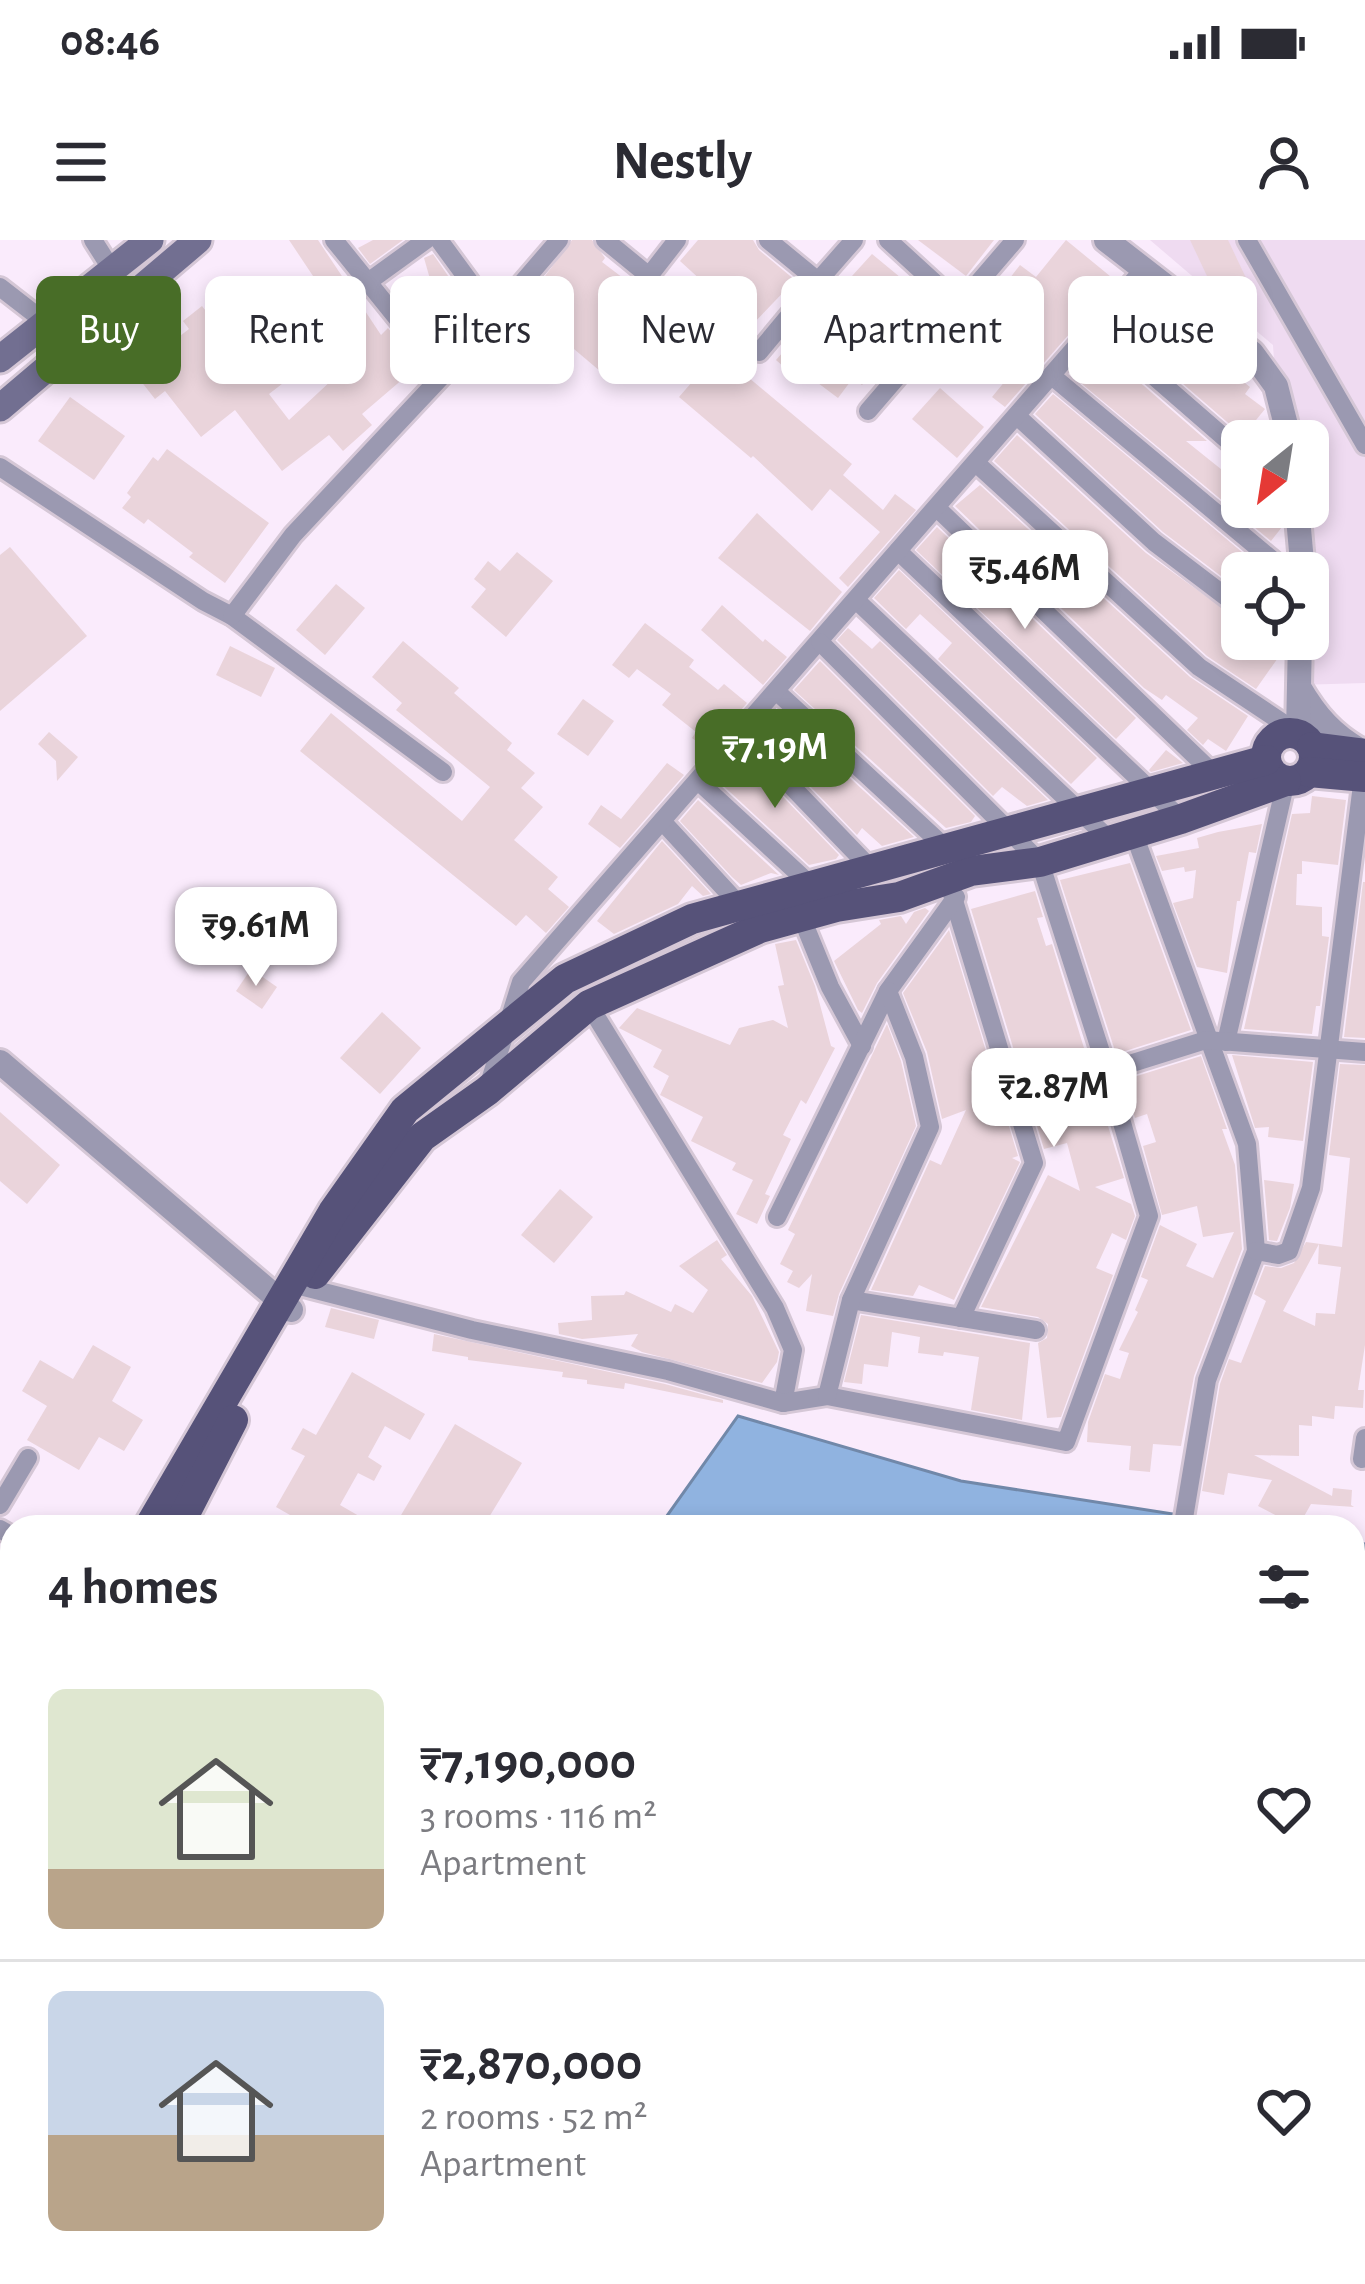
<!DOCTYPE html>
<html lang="en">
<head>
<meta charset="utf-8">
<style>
	:root { --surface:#fff; --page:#f7f7f7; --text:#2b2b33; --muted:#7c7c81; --line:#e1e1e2; --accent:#486d27 }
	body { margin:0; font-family:"Alegreya Sans",sans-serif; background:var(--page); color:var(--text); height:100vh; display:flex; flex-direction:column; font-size:45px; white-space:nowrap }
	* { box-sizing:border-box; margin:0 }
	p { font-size:39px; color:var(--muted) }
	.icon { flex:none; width:66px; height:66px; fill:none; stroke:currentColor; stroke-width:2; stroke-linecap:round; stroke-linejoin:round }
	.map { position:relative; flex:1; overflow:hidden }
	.side { position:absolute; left:0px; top:1275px; width:1365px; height:771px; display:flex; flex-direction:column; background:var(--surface); border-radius:36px 36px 0 0; box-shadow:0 6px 18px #0003 }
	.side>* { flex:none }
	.top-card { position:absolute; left:36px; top:36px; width:1293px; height:108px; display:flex; gap:24px }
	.needle { width:78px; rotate:210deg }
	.fabs { position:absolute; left:1221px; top:180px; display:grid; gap:24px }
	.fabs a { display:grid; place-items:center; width:108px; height:108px; border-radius:18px; background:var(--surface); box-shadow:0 6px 18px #0003; font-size:60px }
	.price { position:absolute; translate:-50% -102px; padding:0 27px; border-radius:24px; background:#fff; color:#222; font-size:39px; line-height:78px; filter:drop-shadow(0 3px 6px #0008) }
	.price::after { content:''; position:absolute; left:50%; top:72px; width:36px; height:27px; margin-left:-18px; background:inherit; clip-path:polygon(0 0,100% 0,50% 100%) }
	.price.active { background:var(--accent); color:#fff }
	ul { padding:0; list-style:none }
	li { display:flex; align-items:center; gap:36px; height:300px; padding:0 48px }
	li+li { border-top:3px solid var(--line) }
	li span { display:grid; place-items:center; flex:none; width:336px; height:240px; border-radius:18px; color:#555 }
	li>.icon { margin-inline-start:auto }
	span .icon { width:144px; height:144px; fill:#fffc; stroke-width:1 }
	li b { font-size:51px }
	h2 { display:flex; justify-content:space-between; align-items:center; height:144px; padding:0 48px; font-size:51px }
	.chip { padding:0 42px; border-radius:18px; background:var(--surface); box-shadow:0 6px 18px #0003; font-size:42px; line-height:108px }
	.chip.active { background:var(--accent); color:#fff }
	.status { display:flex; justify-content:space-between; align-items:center; height:84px; padding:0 60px; background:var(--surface); direction:ltr }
	.status svg { height:33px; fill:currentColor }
	header { display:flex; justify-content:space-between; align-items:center; height:156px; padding:0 48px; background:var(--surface); font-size:54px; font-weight:700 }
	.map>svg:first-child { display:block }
	.built { fill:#efdbf1 }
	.water { fill:#90b3e0; stroke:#7188a9; stroke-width:3 }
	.building { fill:#ead4db; fill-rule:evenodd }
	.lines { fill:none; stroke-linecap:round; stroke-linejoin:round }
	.minor-casing { stroke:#d5c7d6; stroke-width:24 }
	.tertiary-casing { stroke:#d5c7d6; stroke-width:30 }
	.secondary-casing { stroke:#d5c7d6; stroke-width:33 }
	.primary-casing { stroke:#d5c7d6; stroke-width:36 }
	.minor { stroke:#9b99b1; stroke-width:18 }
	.tertiary { stroke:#9b99b1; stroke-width:24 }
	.secondary { stroke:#726f91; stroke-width:27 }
	.primary { stroke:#565279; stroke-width:30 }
</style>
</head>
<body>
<div class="status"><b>08:46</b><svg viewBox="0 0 49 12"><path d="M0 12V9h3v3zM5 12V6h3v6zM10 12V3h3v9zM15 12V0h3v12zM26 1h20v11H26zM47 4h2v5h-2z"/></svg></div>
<header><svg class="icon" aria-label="menu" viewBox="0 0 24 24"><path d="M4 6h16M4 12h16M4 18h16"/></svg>Nestly<svg class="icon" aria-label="person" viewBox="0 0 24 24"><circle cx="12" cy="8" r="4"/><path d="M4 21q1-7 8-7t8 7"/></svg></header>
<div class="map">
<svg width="1365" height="2044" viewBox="0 0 1365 2044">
	<rect width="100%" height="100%" fill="#faebfc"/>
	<polygon class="built" points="1150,0 1365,0 1365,443 1297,445 1308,399 1308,333 1289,333 1284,267 1308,267 1308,201 1280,201 1273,105"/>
	<g class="water">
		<polygon points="738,1176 961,1241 1256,1287 659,1287"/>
		<polygon points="1353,1302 1365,1304 1365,2044 666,2044 664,2034 1353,2034"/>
	</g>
	<g class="building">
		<polygon points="289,0 318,0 381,95 388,88 418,126 362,174 372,185 343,211 329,195 282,231 235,170 201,197 165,151 155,159 129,126 159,103 163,109 189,89 183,81 202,66 243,119 248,116 254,124 288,96 309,123 269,154 289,180 363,111"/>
		<polygon points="373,0 403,0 370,24 358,8"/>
		<polygon points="572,0 592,0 605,18 602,22 644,54 631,70 631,92 600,131 542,82 558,63 536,48"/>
		<polygon points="698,0 753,0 759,10 795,40 751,86 680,21"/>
		<polygon points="918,0 994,0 966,36"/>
		<polygon points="1066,0 1116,41 1005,167 992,157 1015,129 1006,121 1016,108 1013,105 1039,76 1003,47 1020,25 1036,37"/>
		<polygon points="1190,0 1228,0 1246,38 1215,53"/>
		<polygon points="433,14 451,40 452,43 432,46 424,18"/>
		<polygon points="872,14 935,66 910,97 886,78 892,71 852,36"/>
		<polygon points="1139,55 1228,125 1226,128 1250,147 1245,154 1265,169 1252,185 1273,201 1249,201 1114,84"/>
		<polygon points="447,69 465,88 443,114 428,95 439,86 435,81"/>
		<polygon points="819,71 880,123 862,145 853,138 838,158 806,134 800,141 776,120"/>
		<polygon points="1096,104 1207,201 1186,201 1242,246 1242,267 1269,267 1281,277 1282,287 1271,301 1070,134"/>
		<polygon points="718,112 852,224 843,235 883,270 895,254 916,270 848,347 839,338 880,292 830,249 812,271 753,216 751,218 679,157"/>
		<polygon points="940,148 984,187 957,218 912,179"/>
		<polygon points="1053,154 1267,333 1242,333 1242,352 1163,292 1035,174"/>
		<polygon points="70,157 125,196 94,240 38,201"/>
		<polygon points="1017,195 1146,313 1242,382 1242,399 1268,401 1280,415 1256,449 1207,416 994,221"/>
		<polygon points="167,209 269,283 225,343 189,317 193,313 148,279 144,284 122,268 131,257 127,253 153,217 158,221"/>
		<polygon points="980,245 1190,437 1248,476 1226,511 1208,499 1203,505 1187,490 1198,478 1166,455 1162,460 1144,448 955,266"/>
		<polygon points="757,273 842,352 810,391 718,318"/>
		<polygon points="937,287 1136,478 1116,499 916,310"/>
		<polygon points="10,307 87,396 0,471 0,315"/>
		<polygon points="517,312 553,341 506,397 471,367 486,349 474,339 488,321 500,331"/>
		<polygon points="899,330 1097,518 1071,544 938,419 952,403 920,374 906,389 874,358"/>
		<polygon points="336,344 365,368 325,415 296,390"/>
		<polygon points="722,365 763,402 765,399 787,417 763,445 701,390"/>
		<polygon points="645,383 694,420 689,427 718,450 724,444 747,463 707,509 692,498 696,492 662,465 671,454 637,429 629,438 612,425"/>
		<polygon points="848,388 872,409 880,401 1048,560 1027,566 1002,547 993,556 837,400"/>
		<polygon points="403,401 459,448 454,453 512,503 507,510 535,533 521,548 543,567 514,600 558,637 548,649 569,667 546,693 526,675 516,686 300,511 331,473 462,581 490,547 396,470 402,463 372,437"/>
		<polygon points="230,406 275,428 261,457 216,435"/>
		<polygon points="820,421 975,576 971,582 946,588 794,450"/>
		<polygon points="583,459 614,481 588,516 557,494"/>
		<polygon points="777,471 914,597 882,606 862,588 857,595 758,492"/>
		<polygon points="49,492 78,517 57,541 56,521 38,504"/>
		<polygon points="1166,510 1183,523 1151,532 1149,530"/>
		<polygon points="740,512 839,615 836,619 809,625 716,539"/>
		<polygon points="667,523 684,535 620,608 588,584 601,565 621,579"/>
		<polygon points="1312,556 1346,560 1338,625 1302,621 1302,634 1297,634 1296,665 1322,667 1322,696 1329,697 1320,766 1316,766 1312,794 1244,789 1292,574 1310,573"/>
		<polygon points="698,560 779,635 771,633 741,645 732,637 680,581"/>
		<polygon points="1262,584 1256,613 1249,612 1240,661 1237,661 1227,733 1197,727 1173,663 1193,658 1196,630 1185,632 1184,627 1162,631 1156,616 1199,608 1197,598 1218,592"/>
		<polygon points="662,601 711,654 703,656 692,646 678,664 614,694 597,681"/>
		<polygon points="1130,623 1191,790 1116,814 1060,640"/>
		<polygon points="1363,642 1365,642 1365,798 1344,797"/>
		<polygon points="1035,651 1043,677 1037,678 1046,706 1052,704 1124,938 1095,947 1131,964 1135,976 1126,1000 1112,993 1096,1028 1113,1035 1061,1177 1047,1178 1038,1103 1047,1098 1048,1084 1038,1077 981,1067 1048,935 1080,951 1067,903 1044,909 971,669"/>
		<polygon points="925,668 929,671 877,743 862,773 858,770 834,721 881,684 879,680 901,676 906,684 914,672"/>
		<polygon points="949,690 1018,916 1012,918 1020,922 954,1060 919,1045 913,1056 871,1050 930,920 941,925 966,870 942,879 927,812 903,753"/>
		<polygon points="796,700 815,746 831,806 835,808 806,864 801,860 783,895 791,899 765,954 770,956 757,984 736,974 753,940 732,930 736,923 691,901 703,877 660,855 669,836 653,827 662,810 619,788 637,768 730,805 739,788 773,780 788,788 778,746 784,745 775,704"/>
		<polygon points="251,729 277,747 262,769 236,751"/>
		<polygon points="382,772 421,808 380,854 340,818"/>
		<polygon points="887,784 901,821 916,886 839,1054 833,1076 806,1071 812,1034 799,1048 787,1042 793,1031 780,1024 795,994 788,990"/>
		<polygon points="1232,815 1313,822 1303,901 1268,897 1269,887 1255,888"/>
		<polygon points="1201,816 1227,889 1222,889 1235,925 1242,1009 1194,1136 1181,1206 1153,1204 1150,1232 1129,1230 1131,1206 1087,1202 1088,1182 1105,1134 1120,1139 1129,1113 1119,1110 1138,1072 1135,1070 1148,1040 1141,1037 1160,985 1197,1004 1186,1026 1213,1038 1234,992 1203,997 1197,966 1162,975 1143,906 1156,902 1147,874 1135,878 1124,840"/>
		<path d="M1340,824L1365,825V1105L1358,1150H1364L1363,1168L1335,1166L1334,1179L1312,1176V1186L1299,1185V1216L1254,1215L1332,1256L1333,1248L1352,1250L1351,1265L1354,1267L1311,1264L1298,1287L1258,1266L1272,1240L1228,1233L1224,1255L1202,1251L1220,1144L1229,1119L1241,1123L1266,1061L1254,1054L1265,1026L1281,1028L1294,1023L1306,1002L1342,1007L1350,918L1329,915ZM1319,1004L1318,1024L1341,1027L1335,1074L1316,1073L1315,1086L1283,1071Z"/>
		<polygon points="0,872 60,925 27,964 0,941"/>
		<polygon points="1264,940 1294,944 1290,968 1277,1001 1269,1000"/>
		<polygon points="560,949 593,977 554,1023 521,995"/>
		<polygon points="717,1000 727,1015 721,1019 752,1056 779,1112 777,1122 762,1143 642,1112 631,1106 638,1094 582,1099 559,1094 558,1083 592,1080 591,1056 624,1055 626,1051 671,1072 675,1064 693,1073 708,1050 679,1026"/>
		<polygon points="331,1068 379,1080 374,1099 325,1087"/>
		<polygon points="861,1075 1030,1103 1022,1180 971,1170 979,1117 944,1112 943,1116 918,1113 920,1097 892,1092 888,1127 864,1124 862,1144 844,1142"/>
		<polygon points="434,1094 665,1144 723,1160 723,1163 625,1143 624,1149 587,1144 587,1140 562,1137 563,1132 468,1120 468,1117 432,1111"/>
		<polygon points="93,1105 131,1127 112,1161 143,1180 124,1211 99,1197 79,1230 27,1200 47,1166 22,1151 40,1120 73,1139"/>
		<polygon points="352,1132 425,1174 410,1200 385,1186 368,1217 382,1226 374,1241 358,1233 340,1265 378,1287 311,1287 276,1267 305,1216 291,1209 303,1188 316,1195"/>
		<polygon points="455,1184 522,1223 483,1287 394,1287"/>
	</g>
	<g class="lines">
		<defs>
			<g id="minor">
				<polyline points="93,0 112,30"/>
				<polyline points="334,0 443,135"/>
				<polyline points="439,0 494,75"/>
				<polyline points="605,0 649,36 677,0"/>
				<polyline points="768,0 818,41 854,0"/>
				<polyline points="888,0 959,65"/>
				<polyline points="1247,0 1365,205"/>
				<polyline points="368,42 426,0"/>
				<polyline points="0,47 45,82"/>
				<polyline points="1096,86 1242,213"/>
				<polyline points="759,112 818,41"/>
				<polyline points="1052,136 1288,333"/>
				<polyline points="868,171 1015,0"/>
				<polyline points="1017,176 1154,302 1242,369"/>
				<polyline points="976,223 1199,427 1298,493"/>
				<polyline points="0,227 203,361 232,376 443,532"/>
				<polyline points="938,269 1216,536"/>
				<polyline points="898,311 1181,579"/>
				<polyline points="857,361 1110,600"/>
				<polyline points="232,376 293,295 443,135 559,0"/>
				<polyline points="1281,399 1300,414"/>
				<polyline points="776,451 949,611"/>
				<polyline points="741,494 875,633"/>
				<polyline points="698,541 814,648"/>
				<polyline points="662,581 745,671"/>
				<polyline points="1134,594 1247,904 1256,1011 1207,1140 1184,1278"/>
				<polyline points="948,641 1034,923 961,1078"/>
				<polyline points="801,676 830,747 862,806"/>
				<polyline points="589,765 775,1068 793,1110 783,1163"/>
				<polyline points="1226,802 1286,541"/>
				<polyline points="1107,831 1206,800 1365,812"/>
				<polyline points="488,847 521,742 1144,29"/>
				<polyline points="777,977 888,751 956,657"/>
				<polyline points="1256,1011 1278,1015 1289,1011 1311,948 1363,537"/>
				<polyline points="304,1047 472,1090 668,1131 783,1163 827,1156 1066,1202 1149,976 1107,831 1040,622 820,402"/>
				<polyline points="851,1060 1036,1090"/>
				<polyline points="827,1156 851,1060 930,887 914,817 888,751"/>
				<polyline points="1362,1219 1365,1198"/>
				<polyline points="0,1265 28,1218"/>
				<polyline points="0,1289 12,1296"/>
				<polyline points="0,1891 12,1886"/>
				<polyline points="0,1988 12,2001"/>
				<polyline points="43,2034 52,2044"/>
				<polyline points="401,2034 433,2044"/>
				<polyline points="179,2044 189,2034"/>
			</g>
			<g id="tertiary">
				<polyline points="1106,0 1252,113 1276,146 1290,201"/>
				<polyline points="1297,267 1303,333"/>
				<path d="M1299,447C1316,476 1333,496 1363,512"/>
				<polyline points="1298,493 1300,399"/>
				<polyline points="0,822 291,1070"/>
			</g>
			<g id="secondary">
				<polyline points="0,119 150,0"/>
				<polyline points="0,168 198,0"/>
			</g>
			<g id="primary">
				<circle cx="1290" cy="517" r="24"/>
				<polyline points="1312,507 1365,514"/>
				<polyline points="1309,532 1365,537"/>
				<polyline points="315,1034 422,897 487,851 589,765 760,688 836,667 899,657 971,631 1040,622 1181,579 1286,541"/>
				<polyline points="149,1287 333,972 405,870 565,739 692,679 1266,520"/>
				<polyline points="178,1287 233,1180"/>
				<polyline points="0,1510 12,1492"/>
				<polyline points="0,1564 12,1546"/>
			</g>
		</defs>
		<use href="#minor" class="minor-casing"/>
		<use href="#tertiary" class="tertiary-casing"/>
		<use href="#secondary" class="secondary-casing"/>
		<use href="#primary" class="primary-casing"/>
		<use href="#minor" class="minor"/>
		<use href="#tertiary" class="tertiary"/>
		<use href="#secondary" class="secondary"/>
		<use href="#primary" class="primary"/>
	</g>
</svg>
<div class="fabs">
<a><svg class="needle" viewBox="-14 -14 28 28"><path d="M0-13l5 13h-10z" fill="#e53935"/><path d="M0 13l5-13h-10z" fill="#7c7c81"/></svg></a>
<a><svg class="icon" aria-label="locate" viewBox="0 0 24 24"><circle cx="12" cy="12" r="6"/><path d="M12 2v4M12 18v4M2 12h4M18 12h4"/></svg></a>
</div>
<b class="price" style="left:1025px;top:392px">₹5.46M</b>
<b class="price active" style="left:775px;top:571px">₹7.19M</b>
<b class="price" style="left:256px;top:749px">₹9.61M</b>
<b class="price" style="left:1054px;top:910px">₹2.87M</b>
<div class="top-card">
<a class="chip active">Buy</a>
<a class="chip">Rent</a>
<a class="chip">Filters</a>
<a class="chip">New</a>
<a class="chip">Apartment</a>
<a class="chip">House</a>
</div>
<section class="side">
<h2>4 homes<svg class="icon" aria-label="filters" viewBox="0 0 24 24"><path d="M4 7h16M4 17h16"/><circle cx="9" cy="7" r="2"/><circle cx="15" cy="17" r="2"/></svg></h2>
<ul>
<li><span style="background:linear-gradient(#dfe7d0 75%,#b9a48a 0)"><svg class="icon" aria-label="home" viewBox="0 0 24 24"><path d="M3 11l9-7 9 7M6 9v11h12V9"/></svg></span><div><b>₹7,190,000</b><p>3 rooms · 116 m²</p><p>Apartment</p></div><svg class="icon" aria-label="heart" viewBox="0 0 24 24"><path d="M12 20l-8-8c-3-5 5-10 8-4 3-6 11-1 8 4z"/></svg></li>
<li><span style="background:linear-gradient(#c9d6e8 60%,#b9a48a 0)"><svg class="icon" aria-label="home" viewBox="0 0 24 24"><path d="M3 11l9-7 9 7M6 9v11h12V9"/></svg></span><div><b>₹2,870,000</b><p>2 rooms · 52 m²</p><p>Apartment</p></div><svg class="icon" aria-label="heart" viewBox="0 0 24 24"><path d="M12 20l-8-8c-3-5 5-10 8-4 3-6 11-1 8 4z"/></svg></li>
</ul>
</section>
</div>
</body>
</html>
